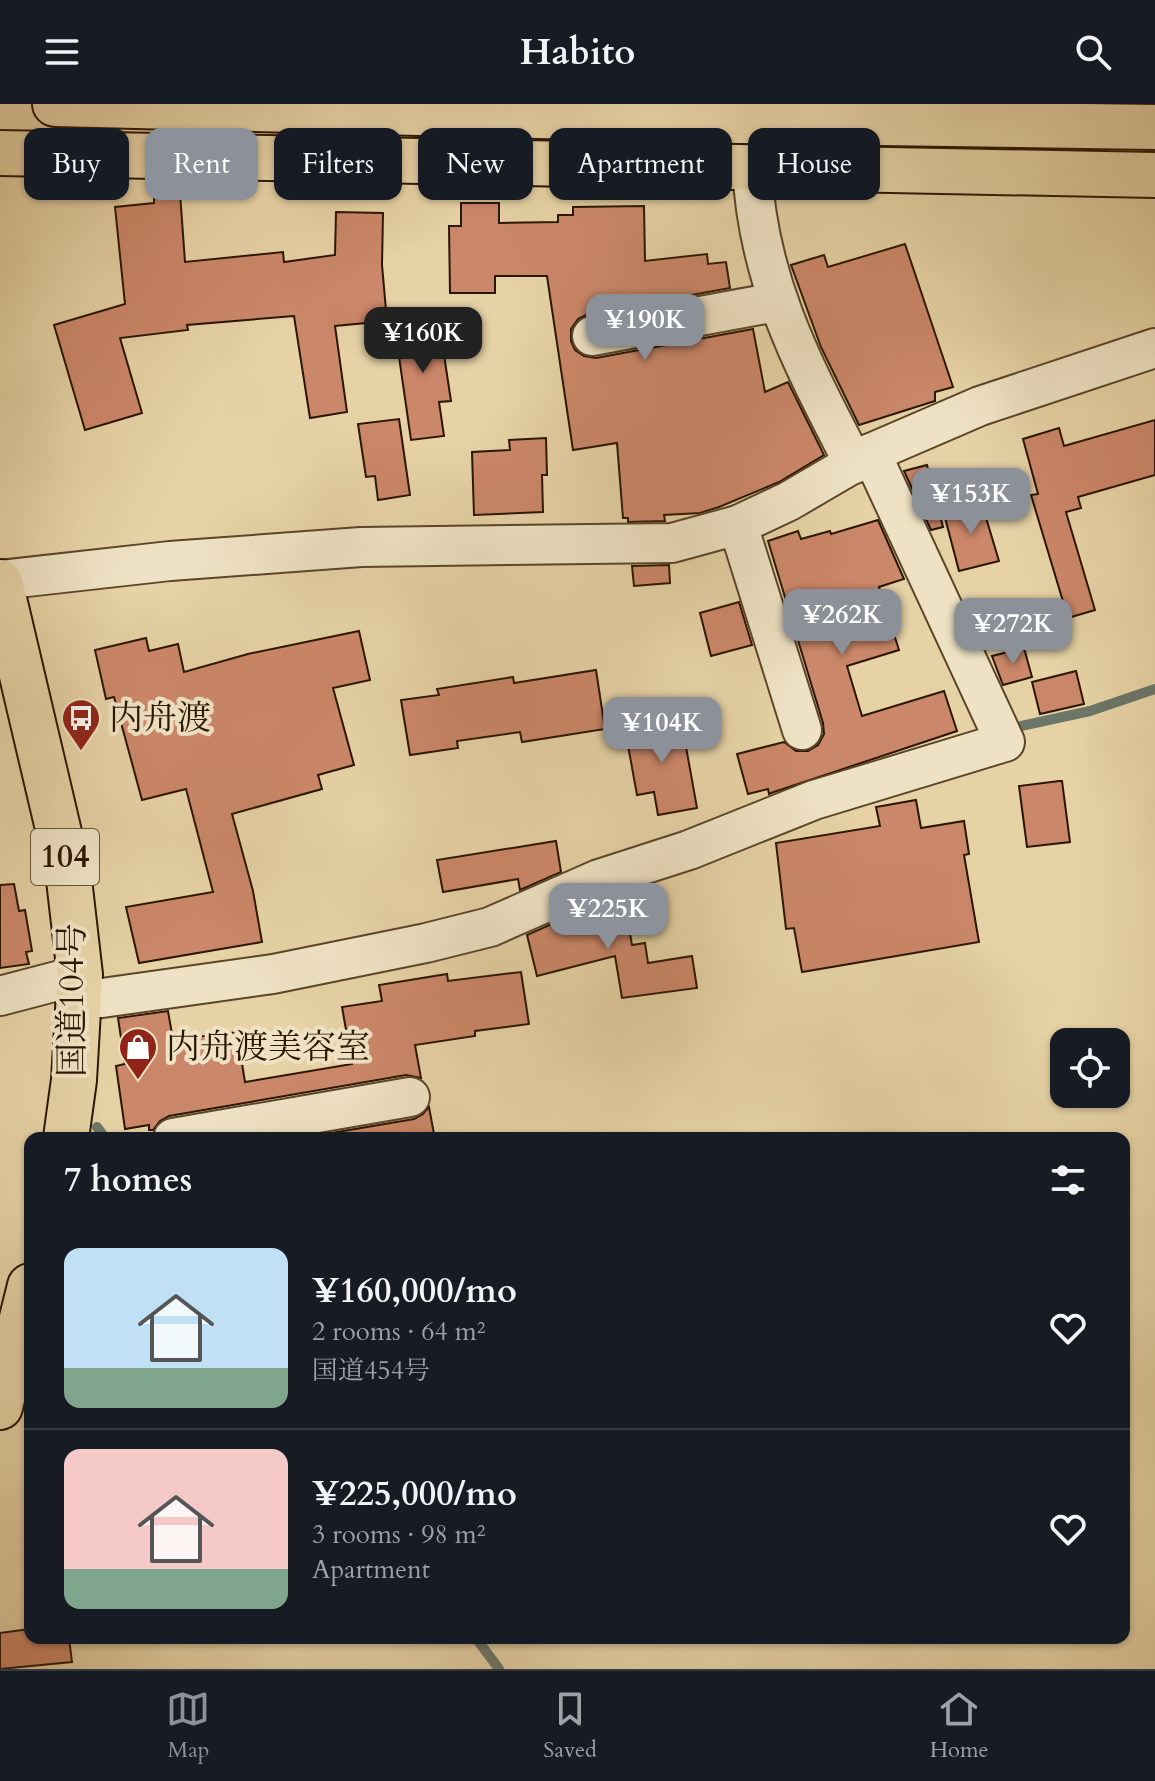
<!DOCTYPE html>
<html lang="en">
<head>
<meta charset="utf-8">
<style>
	:root { --surface:#171b24; --page:#20242c; --text:#f1f3f6; --muted:#9ea1a6; --line:#363941; --accent:#8c9099 }
	body { margin:0; font-family:Cardo,"Noto Serif JP",serif; background:var(--page); color:var(--text); height:100vh; display:flex; flex-direction:column; font-size:30px; white-space:nowrap }
	* { box-sizing:border-box; margin:0 }
	p { font-size:26px; color:var(--muted) }
	.icon { flex:none; width:44px; height:44px; fill:none; stroke:currentColor; stroke-width:2; stroke-linecap:round; stroke-linejoin:round }
	.map { position:relative; flex:1; overflow:hidden }
	.panel { position:absolute; left:24px; top:1028px; width:1106px; height:512px; display:flex; flex-direction:column; background:var(--surface); border-radius:16px; box-shadow:0 2px 6px #0004 }
	.panel>* { flex:none }
	.hud { position:absolute; left:24px; top:24px; width:1108px; height:72px; display:flex; gap:16px }
	.tools { position:absolute; left:1050px; top:924px; display:grid; gap:16px }
	.tools a { display:grid; place-items:center; width:80px; height:80px; border-radius:16px; background:var(--surface); box-shadow:0 2px 6px #0004; font-size:40px }
	.price { position:absolute; translate:-50% -68px; padding:0 18px; border-radius:16px; background:var(--accent); color:#fff; font-size:26px; line-height:52px; filter:drop-shadow(0 2px 4px #0008) }
	.price::after { content:''; position:absolute; left:50%; top:48px; width:24px; height:18px; margin-left:-12px; background:inherit; clip-path:polygon(0 0,100% 0,50% 100%) }
	.price.on { background:#222; color:#fff }
	ul { padding:0; list-style:none }
	li { display:flex; align-items:center; gap:24px; height:200px; padding:0 40px }
	li+li { border-top:2px solid var(--line) }
	li span { display:grid; place-items:center; flex:none; width:224px; height:160px; border-radius:16px; color:#555 }
	li>.icon { margin-inline-start:auto }
	span .icon { width:96px; height:96px; fill:#fffc; stroke-width:1 }
	li b { font-size:34px }
	h2 { display:flex; justify-content:space-between; align-items:center; height:96px; padding:0 40px; font-size:34px }
	.chip { padding:0 28px; border-radius:16px; background:var(--surface); box-shadow:0 2px 6px #0004; font-size:28px; line-height:72px }
	.chip.on { background:var(--accent); color:#fff }
	header { display:flex; justify-content:space-between; align-items:center; height:104px; padding:0 40px; background:var(--surface); font-size:36px; font-weight:800 }
	.dock { display:flex; justify-content:space-around; align-items:center; height:112px; border-top:2px solid var(--line); background:var(--surface); font-size:22px; color:var(--muted) }
	.dock a { display:grid; justify-items:center; gap:4px }
	.dock .on { color:var(--accent) }
	.map>svg:first-child { display:block }
	.lines { fill:none; stroke-linecap:round; stroke-linejoin:round }
	.stream { stroke:#6c7669; stroke-width:10 }
	.building { fill:#cb8769; stroke:#2b1600; stroke-width:2 }
	.street-casing { stroke:#5a4529; stroke-width:42 }
	.highway-casing { stroke:#2b1600; stroke-width:48 }
	.street { stroke:#efe2c4; stroke-width:38 }
	.highway { stroke:#e6d2a5; stroke-width:44 }
	.labels { text-anchor:middle; dominant-baseline:central; stroke-width:8; stroke-linejoin:round; paint-order:stroke }
	.shield { fill:#efe2c4; stroke:#66533b; stroke-width:2 }
	.shield-label { font-size:32px; font-weight:bold; fill:#2b1600 }
	.poi-label { font-size:34px; fill:#2b1600; stroke:#efe2c4; text-anchor:start }
	.street-label { font-size:34px; fill:#2b1600; stroke:#efe2c4 }
</style>
</head>
<body>
<header><svg class="icon" aria-label="menu" viewBox="0 0 24 24"><path d="M4 6h16M4 12h16M4 18h16"/></svg>Habito<svg class="icon" aria-label="search" viewBox="0 0 24 24"><circle cx="10" cy="10" r="6"/><path d="M15 15l6 6"/></svg></header>
<div class="map">
<svg width="1155" height="1565" viewBox="0 0 1155 1565">
	<rect width="100%" height="100%" fill="#e6d2a5"/>
	<filter id="stains"><feTurbulence type="fractalNoise" baseFrequency=".0025" numOctaves="4"/><feColorMatrix values="0 0 0 0 .2 0 0 0 0 .09 0 0 0 0 .02 0 0 0 .5 -.17"/></filter>
	<radialGradient id="worn" r=".72"><stop offset=".6" stop-color="#630" stop-opacity="0"/><stop offset="1" stop-color="#630" stop-opacity=".3"/></radialGradient>
	<g class="lines">
		<g class="stream">
			<polyline points="1007,625 1090,607 1155,585"/>
			<polyline points="97,1023 105,1034"/>
			<polyline points="476,1534 499,1565"/>
		</g>
	</g>
	<g class="building">
		<polygon points="180,89 185,158 283,148 284,158 335,151 336,108 383,109 382,161 387,217 335,222 347,308 310,314 294,212 187,221 188,226 120,234 142,309 85,326 54,221 125,200 115,103 154,99 154,91"/>
		<polygon points="461,99 499,99 499,119 558,118 558,111 573,111 573,103 644,102 645,157 707,150 708,160 726,158 730,184 588,210 578,215 571,225 571,237 575,246 584,252 596,254 753,225 765,288 788,278 824,351 779,378 719,403 700,409 664,411 665,417 628,418 628,414 623,414 617,339 573,346 547,172 495,172 495,189 450,189 449,122 461,122"/>
		<polygon points="905,140 953,283 935,288 935,297 859,321 821,243 791,161 824,151 828,163"/>
		<polygon points="438,211 451,297 439,298 444,332 411,336 394,218"/>
		<polygon points="399,315 410,391 378,396 375,372 366,373 358,320"/>
		<polygon points="1155,316 1155,371 1078,393 1081,404 1066,408 1095,506 1068,514 1031,391 1038,390 1023,335 1059,324 1064,342"/>
		<polygon points="546,334 547,371 542,371 543,408 474,411 472,348 510,346 509,336"/>
		<polygon points="927,361 943,423 931,426 904,367"/>
		<polygon points="981,397 999,457 959,467 943,406"/>
		<polygon points="878,416 904,475 879,483 899,546 847,562 862,612 944,587 957,627 771,689 769,690 768,685 748,690 737,650 784,638 796,647 808,647 818,641 824,630 823,619 768,437 798,427 801,435 830,427 831,430"/>
		<polygon points="669,461 670,479 634,482 632,462"/>
		<polygon points="739,498 752,541 711,552 700,509"/>
		<polygon points="359,527 370,576 333,584 354,661 318,671 322,685 232,710 253,787 262,838 139,859 126,803 213,788 186,685 142,696 114,593 106,595 95,546 146,534 149,547 178,540 184,568 248,550"/>
		<polygon points="1024,544 1032,573 1003,581 992,552"/>
		<polygon points="596,566 605,625 522,638 520,628 457,637 458,644 410,651 401,596 439,591 437,585 513,573 514,579"/>
		<polygon points="1076,567 1084,600 1040,610 1032,578"/>
		<polygon points="681,615 697,704 658,711 654,688 637,691 625,625"/>
		<polygon points="1059,677 1062,677 1070,738 1027,743 1019,682"/>
		<polygon points="916,696 921,724 964,717 969,750 964,751 979,838 802,868 794,824 786,825 776,739 880,722 876,703"/>
		<polygon points="556,737 561,768 520,786 518,775 443,788 437,756"/>
		<polygon points="14,780 19,807 25,806 32,847 26,848 29,860 0,864 0,781"/>
		<polygon points="624,795 632,841 645,839 648,859 692,852 697,884 622,894 615,852 537,872 527,831 601,798"/>
		<polygon points="521,868 529,920 475,927 475,932 415,941 421,974 406,971 169,1012 160,1017 153,1026 149,1026 149,1021 125,1025 116,962 125,960 118,914 168,907 173,936 237,928 245,978 352,960 342,903 382,897 379,881 447,870 448,877"/>
		<polygon points="429,1003 434,1030 408,1034 302,1034 414,1015 423,1010"/>
		<polygon points="30,1525 30,1534 69,1534 72,1558 0,1565 0,1529"/>
	</g>
	<g class="lines">
		<defs>
			<g id="street">
				<path d="M752,62C757,176 803,261 854,360"/>
				<polyline points="592,232 776,198"/>
				<polyline points="738,421 802,626"/>
				<polyline points="0,476 170,457 361,443 672,439 738,421 789,397 871,349 980,302 1155,244"/>
				<polyline points="0,892 80,871"/>
				<polyline points="79,894 102,894 273,870 426,839 490,823 599,775 689,746 814,696 1005,638 871,349"/>
				<polyline points="173,1034 410,993"/>
			</g>
			<g id="highway">
				<polyline points="55,0 741,17 1155,23"/>
				<polyline points="0,49 1155,71"/>
				<polyline points="0,478 68,767 80,871 74,976 66,1034"/>
				<polyline points="0,1303 30,1182"/>
			</g>
		</defs>
		<use href="#street" class="street-casing"/>
		<use href="#highway" class="highway-casing"/>
		<use href="#street" class="street"/>
		<use href="#highway" class="highway"/>
	</g>
	<defs>
		<symbol id="bus-pin" viewBox="-11 -11 22 30"><path d="M0 17L-7.5 6A9.5 9.5 0 1 1 7.5 6Z" fill="#8f2418" stroke="#efe2c4"/><path d="M-5-6H5V4H4V6H2V4H-2V6H-4V4H-5ZM-3.5-4V0h7V-4ZM-3.5 1.2v1.5H-2V1.2ZM2 1.2v1.5H3.5V1.2Z" fill="#fff"/></symbol>
		<symbol id="shop-pin" viewBox="-11 -11 22 30"><path d="M0 17L-7.5 6A9.5 9.5 0 1 1 7.5 6Z" fill="#8f2418" stroke="#efe2c4"/><path d="M-5-2.5h2.3a2.7 3.5 0 0 1 5.4 0H5L5.5 6h-11ZM-1.5-2.5h3a1.5 2.3 0 0 0-3 0Z" fill="#fff"/></symbol>
	</defs>
	<g fill-rule="evenodd">
		<use href="#bus-pin" x="59" y="592" width="44" height="60"/>
		<use href="#shop-pin" x="116" y="921" width="44" height="60"/>
	</g>
	<g class="labels">
		<rect class="shield" x="31" y="725" width="68" height="56" rx="6"/>
		<g class="shield-label">
			<text x="65" y="753">104</text>
		</g>
		<g class="poi-label">
			<text x="109" y="614">内舟渡</text>
			<text x="166" y="943">内舟渡美容室</text>
		</g>
		<g class="street-label">
			<text transform="translate(72 896) rotate(-90)">国道104号</text>
		</g>
	</g>
	<rect width="100%" height="100%" filter="url(#stains)"/>
	<rect width="100%" height="100%" fill="url(#worn)"/>
</svg>
<div class="tools">
<a><svg class="icon" aria-label="locate" viewBox="0 0 24 24"><circle cx="12" cy="12" r="6"/><path d="M12 2v4M12 18v4M2 12h4M18 12h4"/></svg></a>
</div>
<b class="price" style="left:645px;top:258px">¥190K</b>
<b class="price on" style="left:423px;top:271px">¥160K</b>
<b class="price" style="left:971px;top:432px">¥153K</b>
<b class="price" style="left:842px;top:553px">¥262K</b>
<b class="price" style="left:1013px;top:562px">¥272K</b>
<b class="price" style="left:662px;top:661px">¥104K</b>
<b class="price" style="left:608px;top:847px">¥225K</b>
<div class="hud">
<a class="chip">Buy</a>
<a class="chip on">Rent</a>
<a class="chip">Filters</a>
<a class="chip">New</a>
<a class="chip">Apartment</a>
<a class="chip">House</a>
</div>
<section class="panel">
<h2>7 homes<svg class="icon" aria-label="filters" viewBox="0 0 24 24"><path d="M4 7h16M4 17h16"/><circle cx="9" cy="7" r="2"/><circle cx="15" cy="17" r="2"/></svg></h2>
<ul>
<li><span style="background:linear-gradient(#bfe0f5 75%,#7fa58c 0)"><svg class="icon" aria-label="home" viewBox="0 0 24 24"><path d="M3 11l9-7 9 7M6 9v11h12V9"/></svg></span><div><b>¥160,000/mo</b><p>2 rooms · 64 m²</p><p>国道454号</p></div><svg class="icon" aria-label="heart" viewBox="0 0 24 24"><path d="M12 20l-8-8c-3-5 5-10 8-4 3-6 11-1 8 4z"/></svg></li>
<li><span style="background:linear-gradient(#f6c9c9 75%,#7fa58c 0)"><svg class="icon" aria-label="home" viewBox="0 0 24 24"><path d="M3 11l9-7 9 7M6 9v11h12V9"/></svg></span><div><b>¥225,000/mo</b><p>3 rooms · 98 m²</p><p>Apartment</p></div><svg class="icon" aria-label="heart" viewBox="0 0 24 24"><path d="M12 20l-8-8c-3-5 5-10 8-4 3-6 11-1 8 4z"/></svg></li>
</ul>
</section>
</div>
<nav class="dock">
<a class="on"><svg class="icon" aria-label="map" viewBox="0 0 24 24"><path d="M3 6l6-2 6 2 6-2v14l-6 2-6-2-6 2zM9 4v14M15 6v14"/></svg>Map</a>
<a><svg class="icon" aria-label="saved" viewBox="0 0 24 24"><path d="M7 4h10v16l-5-4-5 4z"/></svg>Saved</a>
<a><svg class="icon" aria-label="home" viewBox="0 0 24 24"><path d="M3 11l9-7 9 7M6 9v11h12V9"/></svg>Home</a>
</nav>
</body>
</html>
